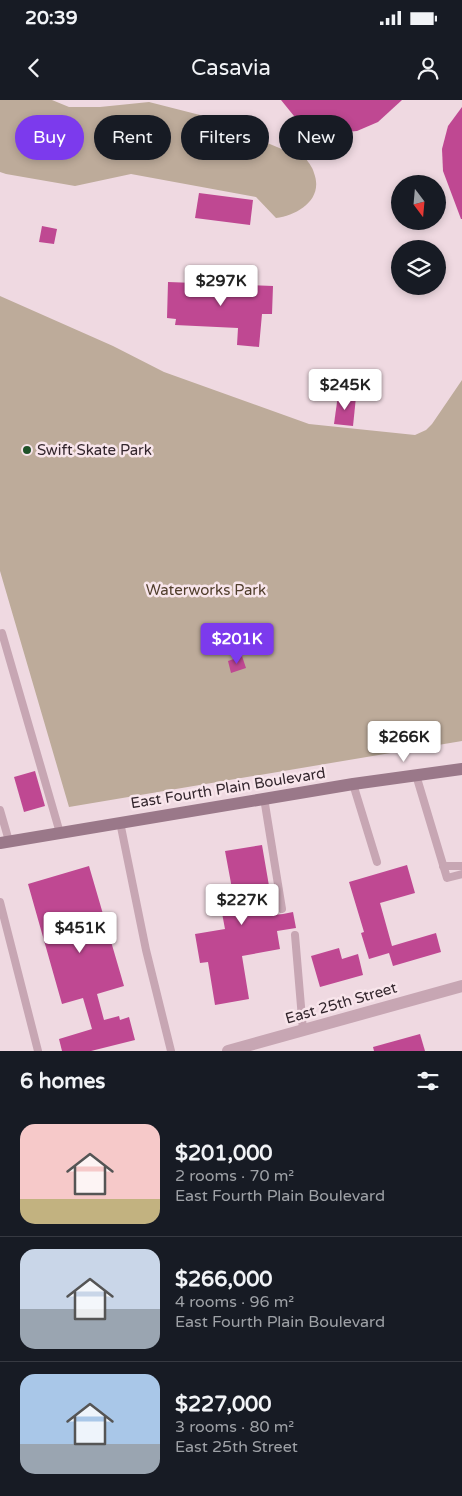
<!DOCTYPE html>
<html lang="en">
<head>
<meta charset="utf-8">
<style>
	:root { --surface:#171b24; --page:#242831; --text:#f1f3f6; --muted:#9ea1a6; --line:#363941; --accent:#7c3aed }
	body { margin:0; font-family:"Varela Round",sans-serif; background:var(--page); color:var(--text); height:100vh; display:flex; flex-direction:column; font-size:19px; white-space:nowrap }
	* { box-sizing:border-box; margin:0 }
	p { font-size:16px; color:var(--muted) }
	.icon { flex:none; width:28px; height:28px; fill:none; stroke:currentColor; stroke-width:2; stroke-linecap:round; stroke-linejoin:round }
	.map { position:relative; height:951px; overflow:hidden }
	.panel { display:flex; flex-direction:column; background:var(--surface); flex:1 }
	.panel>* { flex:none }
	.guide { position:absolute; left:15px; top:15px; width:432px; height:45px; display:flex; gap:10px }
	.needle { width:32px; rotate:164deg }
	.fabs { position:absolute; left:391px; top:75px; display:grid; gap:10px }
	.fabs a { display:grid; place-items:center; width:55px; height:55px; border-radius:50%; background:var(--surface); box-shadow:0 2px 8px #0003; font-size:25px }
	.price { position:absolute; translate:-50% -42px; padding:0 11px; border-radius:5px; background:#fff; color:#222; font-size:16px; line-height:32px; filter:drop-shadow(0 1px 2px #0008) }
	.price::after { content:''; position:absolute; left:50%; top:30px; width:15px; height:11px; margin-left:-8px; background:inherit; clip-path:polygon(0 0,100% 0,50% 100%) }
	.price.on { background:var(--accent); color:#fff }
	ul { padding:0; list-style:none }
	li { display:flex; align-items:center; gap:15px; height:125px; padding:0 20px }
	li+li { border-top:1px solid var(--line) }
	li span { display:grid; place-items:center; flex:none; width:140px; height:100px; border-radius:15px; color:#555 }
	li>.icon { margin-inline-start:auto }
	span .icon { width:60px; height:60px; fill:#fffc; stroke-width:1 }
	li b { font-size:21px }
	h2 { display:flex; justify-content:space-between; align-items:center; height:60px; padding:0 20px; font-size:21px }
	.pill { padding:0 18px; border-radius:22px; background:var(--surface); box-shadow:0 2px 8px #0003; font-size:18px; line-height:45px }
	.pill.on { background:var(--accent); color:#fff }
	.status { display:flex; justify-content:space-between; align-items:center; height:35px; padding:0 25px; background:var(--surface); direction:ltr }
	.status svg { height:14px; fill:currentColor }
	header { display:flex; justify-content:space-between; align-items:center; height:65px; padding:0 20px; background:var(--surface); font-size:22px; font-weight:600 }
	.map>svg:first-child { display:block }
	.green { fill:#bdab9a }
	.building { fill:#bf4892 }
	.lines { fill:none; stroke-linecap:round; stroke-linejoin:round }
	.lane { stroke:#c7a6b3; stroke-width:8 }
	.street { stroke:#c7a6b3; stroke-width:12 }
	.secondary { stroke:#9a7889; stroke-width:12 }
	.poi-dot { fill:#1f5229; stroke:#f8e5eb; stroke-width:2 }
	.labels { text-anchor:middle; dominant-baseline:central; stroke-width:5; stroke-linejoin:round; paint-order:stroke }
	.poi-label { font-size:15px; fill:#33262d; stroke:#f8e5eb; text-anchor:start }
	.park-label { font-size:15px; fill:#503e2c; stroke:#f8e5eb }
	.street-label { font-size:15px; fill:#33262d; stroke:#f8e5eb }
</style>
</head>
<body>
<div class="status"><b>20:39</b><svg viewBox="0 0 49 12"><path d="M0 12V9h3v3zM5 12V6h3v6zM10 12V3h3v9zM15 12V0h3v12zM26 1h20v11H26zM47 4h2v5h-2z"/></svg></div>
<header><svg class="icon" aria-label="back" viewBox="0 0 24 24"><path d="M15 5l-7 7 7 7"/></svg>Casavia<svg class="icon" aria-label="person" viewBox="0 0 24 24"><circle cx="12" cy="8" r="4"/><path d="M4 21q1-7 8-7t8 7"/></svg></header>
<div class="map">
<svg width="462" height="951" viewBox="0 0 462 951">
	<rect width="100%" height="100%" fill="#efd9e1"/>
	<g class="green">
		<path d="M0,0H52L69,7H100L149,2L200,15L306,59C309,63 313,68 314,73C324,99 298,115 276,118L256,97L131,74L75,86L6,74L0,72Z"/>
		<polygon points="0,196 113,246 164,272 309,324 415,335 426,330 432,324 462,280 462,641 69,707 0,471"/>
	</g>
	<g class="building">
		<polygon points="281,0 402,0 378,22 357,31 335,33 313,28 294,16"/>
		<polygon points="462,7 462,119 461,119 443,71 442,49 448,26"/>
		<polygon points="199,93 253,100 250,125 195,118"/>
		<polygon points="42,126 57,129 54,144 39,142"/>
		<polygon points="168,182 273,186 272,214 262,214 259,247 237,245 238,228 175,225 176,219 167,218"/>
		<polygon points="338,295 356,297 353,326 334,324"/>
		<polygon points="242,556 246,568 231,573 228,561"/>
		<polygon points="35,671 45,706 24,712 14,677"/>
		<polygon points="262,745 274,815 283,814 293,812 296,828 277,831 280,849 242,856 249,899 215,905 208,862 200,863 195,834 225,829 222,813 236,810 225,751"/>
		<polygon points="407,765 415,793 380,803 392,846 436,833 441,852 393,866 389,853 369,859 361,833 364,832 349,782"/>
		<polygon points="89,766 124,886 97,894 104,920 119,916 120,920 129,917 135,940 91,951 62,951 59,939 92,929 83,898 62,904 28,784"/>
		<polygon points="339,848 342,859 358,854 363,875 320,887 311,856"/>
		<polygon points="420,934 425,951 374,951 373,947"/>
	</g>
	<g class="lines">
		<g class="lane">
			<polyline points="2,533 60,733"/>
			<polyline points="416,675 447,778 462,774"/>
			<polyline points="353,684 377,762"/>
			<polyline points="264,698 282,809"/>
			<polyline points="0,710 9,741"/>
			<polyline points="120,722 146,850 171,951"/>
			<polyline points="443,766 462,766"/>
			<polyline points="0,802 38,951"/>
			<polyline points="295,835 303,930"/>
		</g>
		<polyline class="street" points="228,951 462,886"/>
		<polyline class="secondary" points="0,743 353,684 462,669"/>
	</g>
	<circle class="poi-dot" cx="27" cy="350" r="5"/>
	<g class="labels">
		<g class="poi-label">
			<text x="37" y="350">Swift Skate Park</text>
		</g>
		<g class="park-label">
			<text x="206" y="490">Waterworks Park</text>
		</g>
		<g class="street-label">
			<text transform="translate(228 688) rotate(-9)">East Fourth Plain Boulevard</text>
			<text transform="translate(341 903) rotate(-16)">East 25th Street</text>
		</g>
	</g>
</svg>
<div class="fabs">
<a><svg class="needle" viewBox="-14 -14 28 28"><path d="M0-13l5 13h-10z" fill="#e53935"/><path d="M0 13l5-13h-10z" fill="#9ea1a6"/></svg></a>
<a><svg class="icon" aria-label="layers" viewBox="0 0 24 24"><path d="M12 4l9 5-9 5-9-5zM3 14l9 5 9-5"/></svg></a>
</div>
<b class="price" style="left:221px;top:207px">$297K</b>
<b class="price" style="left:345px;top:311px">$245K</b>
<b class="price on" style="left:237px;top:565px">$201K</b>
<b class="price" style="left:404px;top:663px">$266K</b>
<b class="price" style="left:242px;top:826px">$227K</b>
<b class="price" style="left:80px;top:854px">$451K</b>
<div class="guide">
<a class="pill on">Buy</a>
<a class="pill">Rent</a>
<a class="pill">Filters</a>
<a class="pill">New</a>
</div>
</div>
<section class="panel">
<h2>6 homes<svg class="icon" aria-label="filters" viewBox="0 0 24 24"><path d="M4 7h16M4 17h16"/><circle cx="9" cy="7" r="2"/><circle cx="15" cy="17" r="2"/></svg></h2>
<ul>
<li><span style="background:linear-gradient(#f6c9c9 75%,#c2b280 0)"><svg class="icon" aria-label="home" viewBox="0 0 24 24"><path d="M3 11l9-7 9 7M6 9v11h12V9"/></svg></span><div><b>$201,000</b><p>2 rooms · 70 m²</p><p>East Fourth Plain Boulevard</p></div></li>
<li><span style="background:linear-gradient(#c9d6e8 60%,#9aa5b1 0)"><svg class="icon" aria-label="home" viewBox="0 0 24 24"><path d="M3 11l9-7 9 7M6 9v11h12V9"/></svg></span><div><b>$266,000</b><p>4 rooms · 96 m²</p><p>East Fourth Plain Boulevard</p></div></li>
<li><span style="background:linear-gradient(#a9c7e8 70%,#9aa5b1 0)"><svg class="icon" aria-label="home" viewBox="0 0 24 24"><path d="M3 11l9-7 9 7M6 9v11h12V9"/></svg></span><div><b>$227,000</b><p>3 rooms · 80 m²</p><p>East 25th Street</p></div></li>
</ul>
</section>
</body>
</html>
